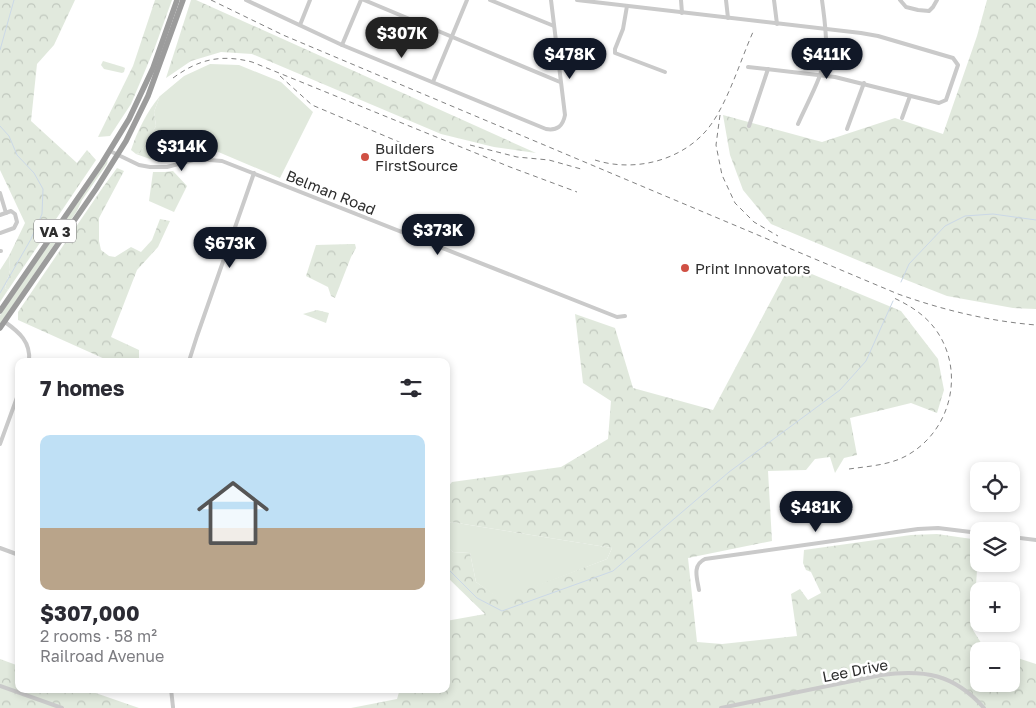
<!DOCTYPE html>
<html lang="en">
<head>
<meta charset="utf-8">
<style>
	:root { --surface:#fff; --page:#f2f2f3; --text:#2b2b33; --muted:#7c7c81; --line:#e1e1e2; --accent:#111827 }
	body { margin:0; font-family:"Golos Text",sans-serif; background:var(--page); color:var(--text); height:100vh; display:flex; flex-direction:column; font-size:19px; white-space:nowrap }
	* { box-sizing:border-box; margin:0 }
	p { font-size:16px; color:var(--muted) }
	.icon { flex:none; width:28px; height:28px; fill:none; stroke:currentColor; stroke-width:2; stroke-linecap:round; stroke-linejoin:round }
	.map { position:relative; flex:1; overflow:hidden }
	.sheet { position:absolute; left:15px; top:358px; width:435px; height:335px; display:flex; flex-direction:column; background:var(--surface); border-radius:10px; box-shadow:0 2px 8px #0003 }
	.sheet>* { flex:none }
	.fabs { position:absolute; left:970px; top:462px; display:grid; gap:10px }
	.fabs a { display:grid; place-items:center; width:50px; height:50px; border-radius:10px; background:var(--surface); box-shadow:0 2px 8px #0003; font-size:25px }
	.price { position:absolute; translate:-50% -42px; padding:0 11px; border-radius:18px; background:var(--accent); color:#fff; font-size:16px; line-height:32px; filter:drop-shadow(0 1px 2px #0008) }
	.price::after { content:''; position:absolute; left:50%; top:30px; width:15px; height:11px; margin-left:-8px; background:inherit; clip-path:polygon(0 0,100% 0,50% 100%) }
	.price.selected { background:#222; color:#fff }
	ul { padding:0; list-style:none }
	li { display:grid; align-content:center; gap:10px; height:265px; padding:0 25px }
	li+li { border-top:1px solid var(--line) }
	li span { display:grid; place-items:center; height:155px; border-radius:10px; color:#555 }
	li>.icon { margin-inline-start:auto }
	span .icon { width:90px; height:90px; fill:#fffc; stroke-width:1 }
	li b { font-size:21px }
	h2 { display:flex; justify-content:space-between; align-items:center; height:60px; padding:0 25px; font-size:21px }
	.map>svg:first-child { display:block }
	.green { fill:#e1e9dd }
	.forest { fill:url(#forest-crowns) }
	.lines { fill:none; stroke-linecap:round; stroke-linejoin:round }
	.stream { stroke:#cbd8e7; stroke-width:1 }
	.minor { stroke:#cacaca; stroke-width:4 }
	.trunk { stroke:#9c9c9c; stroke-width:5.5 }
	.rail { stroke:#828282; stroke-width:1; stroke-dasharray:5 4; stroke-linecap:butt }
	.poi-dot { fill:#d05044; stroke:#fff; stroke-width:2 }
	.labels { text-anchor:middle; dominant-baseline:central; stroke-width:5; stroke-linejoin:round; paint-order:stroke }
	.shield { fill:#fff; stroke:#6c6c6c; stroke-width:1 }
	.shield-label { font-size:14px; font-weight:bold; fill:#2d2d2d }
	.poi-label { font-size:15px; fill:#2d2d2d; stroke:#fff; text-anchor:start }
	.street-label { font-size:15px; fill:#2d2d2d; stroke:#fff }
</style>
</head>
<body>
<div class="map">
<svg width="1036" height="708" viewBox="0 0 1036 708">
	<defs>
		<pattern id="forest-crowns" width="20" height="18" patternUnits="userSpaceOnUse" patternTransform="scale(1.25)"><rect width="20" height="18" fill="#e1e9dd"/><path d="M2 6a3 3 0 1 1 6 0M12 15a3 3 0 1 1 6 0" fill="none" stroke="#c1c8be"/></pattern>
	</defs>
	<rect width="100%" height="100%" fill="#fff"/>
	<g class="green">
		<polygon points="210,64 239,65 281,82 313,112 280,178 216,151 160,161 150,159 136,154 140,153 156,126 154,112 160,96 184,76"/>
		<polygon points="108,159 107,164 82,200 77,211 0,324 0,315"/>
		<polygon points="9,256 10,270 5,288 8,290 0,302 0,270"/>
		<polygon points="451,522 612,548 607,559 501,600 476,582 470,553 453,552 446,545 446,527"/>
	</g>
	<g class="forest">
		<polygon points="0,0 75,0 54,45 37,64 31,121 77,163 87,150 96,160 8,290 5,288 10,270 9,256 25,223 0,170"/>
		<polygon points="155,0 172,0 155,47 131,104 110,136 98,137 133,66"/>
		<polygon points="191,0 196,0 536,153 494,147 441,134 252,54 221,52 191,61 166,78"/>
		<polygon points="987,0 1036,0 1036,309 1013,308 947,296 886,272 771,224 743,190 730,155 723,115 822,142 895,118 943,134 977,36"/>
		<polygon points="103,61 123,67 125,68 124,72 122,73 104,69 101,65"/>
		<path d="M160,96L154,112L156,126L140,153L136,154L131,150C137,132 147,111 160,96Z"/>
		<polygon points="117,168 124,171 99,218 99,241 101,250 109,256 115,257 131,247 141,252 152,240 160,219 170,221 158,247 137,270 111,337 139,350 139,361 107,360 18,320 18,312 101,190"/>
		<polygon points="173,171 187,186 174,212 149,201 153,172 165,172"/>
		<polygon points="352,244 355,244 356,248 351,257 335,298 331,296 328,287 306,276 316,245"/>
		<polygon points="790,265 901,311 938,359 944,390 937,413 911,403 850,418 857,455 844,458 835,473 830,457 815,459 806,470 768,471 772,541 688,558 697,642 722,644 797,636 791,594 800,589 808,600 821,593 811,572 806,570 803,563 804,550 911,535 937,534 979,540 973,630 983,646 998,651 979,651 979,684 1011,684 1011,656 1036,664 1036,708 351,708 397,699 400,689 446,689 446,621 485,614 446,576 446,544 453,552 470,553 476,582 501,599 607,559 612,548 451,522 446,527 446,489 452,482 561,467 608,439 611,401 583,383 575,314 615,328 633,388 713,410"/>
		<polygon points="317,310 329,313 326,323 303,314"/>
		<polygon points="0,659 19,666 19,689 84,689 139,708 0,708"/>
	</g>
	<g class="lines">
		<g class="stream">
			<polyline points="0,50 14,0"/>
			<polyline points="0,126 9,136 17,155 34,173 43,189 42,214 31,239 0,293"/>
			<polyline points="901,282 909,264 945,226 965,216 993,214 1036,220"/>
			<polyline points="446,567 477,598 502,611 613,571 729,472 840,390 866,361 893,301"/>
		</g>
		<g class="minor">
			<path d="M246,0L342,45L546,129C557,131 563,126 565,115L551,0"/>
			<polyline points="364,0 560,82"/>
			<polyline points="490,0 554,26"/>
			<polyline points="577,0 861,33 878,36 953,58 958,65 946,100 939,103 835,77 748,67"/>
			<polyline points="681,0 682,13"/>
			<polyline points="726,0 728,18"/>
			<polyline points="774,0 777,24"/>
			<polyline points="900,0 906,7 918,10 929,11 933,7 937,0"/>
			<polyline points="627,6 623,29 615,49 615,53 665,72"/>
			<polyline points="300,25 310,0"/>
			<polyline points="342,45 361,0"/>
			<polyline points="433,82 467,0"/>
			<polyline points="902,118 910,96"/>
			<path d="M798,124C807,103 824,74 826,51C827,34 824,16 822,0"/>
			<polyline points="749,126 768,69"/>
			<polyline points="847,129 864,83"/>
			<polyline points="110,151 139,165 150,167 167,167 197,159 222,161 617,317 625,316"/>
			<polyline points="0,193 6,213"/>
			<polyline points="0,215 11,211 15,214 17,222 14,228 0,233"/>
			<polyline points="0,251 1,251"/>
			<path d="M5,322C19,332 31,342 29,361"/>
			<polyline points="189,361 197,336 254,173"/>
			<polyline points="0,444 19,392"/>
			<polyline points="1011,537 1036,540"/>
			<polyline points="0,548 19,555"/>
			<path d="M699,590C697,578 692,565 705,559L918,529L938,528L979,533"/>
			<polyline points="0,686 62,708"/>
			<polyline points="171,689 173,707"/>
			<path d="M721,708L881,675C924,669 954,674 984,708"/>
		</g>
		<g class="trunk">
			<polyline points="0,311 102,163 129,119 153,68 177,0"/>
			<polyline points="0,328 96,189 126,141 148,96 183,0"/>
		</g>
		<g class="rail">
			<path d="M211,0L283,35L898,294C943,310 988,321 1036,325"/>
			<polyline points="280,76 312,105 418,150"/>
			<path d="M173,78C199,59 221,54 252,62L510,167L577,192"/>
			<polyline points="720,115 716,145 722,175 735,203 754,222 778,236"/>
			<polyline points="470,145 517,157 549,160 581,169"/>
			<path d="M595,160C632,172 678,162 705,132C726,109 740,61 753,32"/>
			<path d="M849,469C870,466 893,465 911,453C951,428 964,373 938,333C927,316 911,306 894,298"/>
		</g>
	</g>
	<g class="poi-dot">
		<circle cx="365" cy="157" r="5"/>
		<circle cx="685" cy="268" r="5"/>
	</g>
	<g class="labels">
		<rect class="shield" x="34" y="219.5" width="42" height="23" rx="4"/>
		<g class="shield-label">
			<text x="55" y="231">VA 3</text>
		</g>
		<g class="poi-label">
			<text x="375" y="148">Builders<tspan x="375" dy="17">FirstSource</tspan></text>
			<text x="695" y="268">Print Innovators</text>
		</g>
		<g class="street-label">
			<text transform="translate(331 192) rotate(22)">Belman Road</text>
			<text transform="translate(855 670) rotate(-11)">Lee Drive</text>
		</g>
	</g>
</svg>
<div class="fabs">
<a><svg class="icon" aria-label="locate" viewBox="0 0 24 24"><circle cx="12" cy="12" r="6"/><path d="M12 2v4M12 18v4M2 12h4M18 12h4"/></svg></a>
<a><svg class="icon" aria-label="layers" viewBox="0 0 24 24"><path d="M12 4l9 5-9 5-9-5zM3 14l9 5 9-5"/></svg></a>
<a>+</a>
<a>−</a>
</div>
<b class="price selected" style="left:402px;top:59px">$307K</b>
<b class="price" style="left:570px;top:80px">$478K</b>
<b class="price" style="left:827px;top:80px">$411K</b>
<b class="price" style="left:182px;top:172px">$314K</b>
<b class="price" style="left:438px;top:256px">$373K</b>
<b class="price" style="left:230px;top:269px">$673K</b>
<b class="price" style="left:816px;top:533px">$481K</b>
<section class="sheet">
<h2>7 homes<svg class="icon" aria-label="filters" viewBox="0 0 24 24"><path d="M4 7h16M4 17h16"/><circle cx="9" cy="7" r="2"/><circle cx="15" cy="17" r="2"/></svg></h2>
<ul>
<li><span style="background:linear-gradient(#bfe0f5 60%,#b9a48a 0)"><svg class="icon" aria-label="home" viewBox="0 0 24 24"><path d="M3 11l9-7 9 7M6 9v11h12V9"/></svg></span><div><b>$307,000</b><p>2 rooms · 58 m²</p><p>Railroad Avenue</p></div></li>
</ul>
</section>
</div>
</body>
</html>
